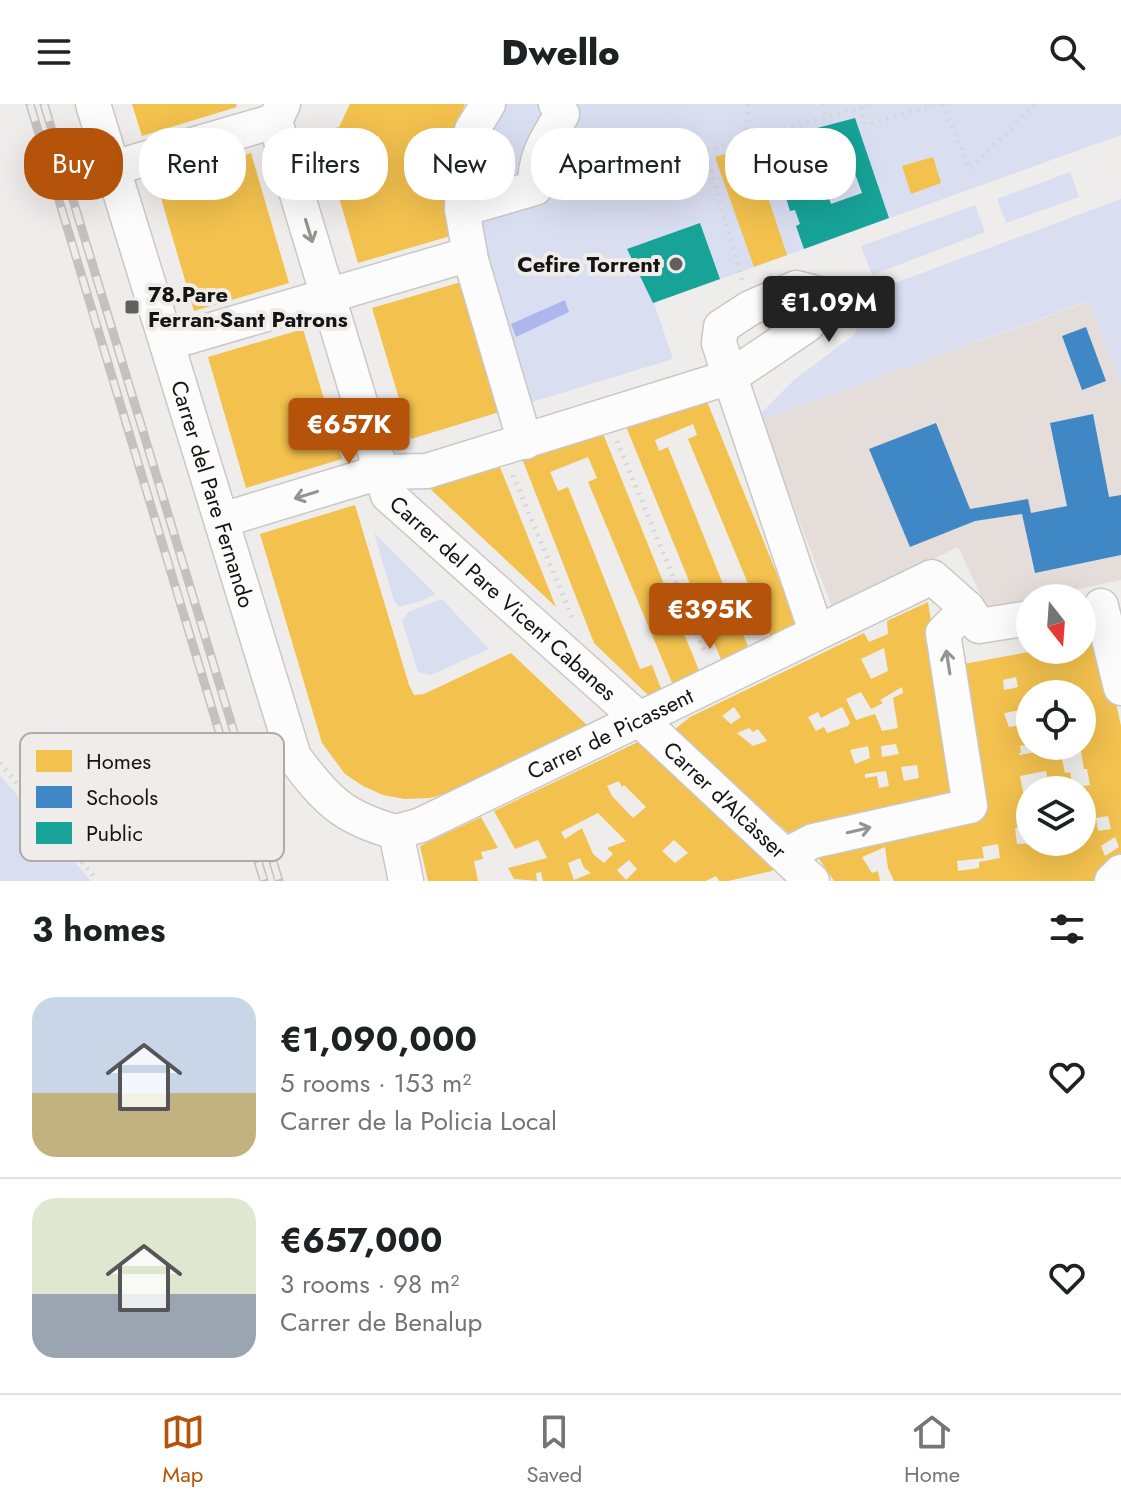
<!DOCTYPE html>
<html lang="en">
<head>
<meta charset="utf-8">
<style>
	:root { --surface:#fff; --page:#f2f2f2; --text:#202124; --muted:#757577; --line:#e0e0e0; --accent:#b45309 }
	body { margin:0; font-family:Jost,sans-serif; background:var(--page); color:var(--text); height:100vh; display:flex; flex-direction:column; font-size:30px; white-space:nowrap }
	* { box-sizing:border-box; margin:0 }
	p { font-size:26px; color:var(--muted) }
	.icon { flex:none; width:44px; height:44px; fill:none; stroke:currentColor; stroke-width:2; stroke-linecap:round; stroke-linejoin:round }
	.map { position:relative; height:777px; overflow:hidden }
	.side { display:flex; flex-direction:column; background:var(--surface); flex:1 }
	.side>* { flex:none }
	.top-card { position:absolute; left:24px; top:24px; width:1074px; height:72px; display:flex; gap:16px }
	.needle { width:52px; rotate:163deg }
	.fabs { position:absolute; left:1016px; top:480px; display:grid; gap:16px }
	.fabs a { display:grid; place-items:center; width:80px; height:80px; border-radius:50%; background:var(--surface); box-shadow:0 8px 32px #0002; font-size:40px }
	.price { position:absolute; translate:-50% -68px; padding:0 18px; border-radius:8px; background:var(--accent); color:#fff; font-size:26px; line-height:52px; filter:drop-shadow(0 2px 4px #0008) }
	.price::after { content:''; position:absolute; left:50%; top:48px; width:24px; height:18px; margin-left:-12px; background:inherit; clip-path:polygon(0 0,100% 0,50% 100%) }
	.price.on { background:#222; color:#fff }
	ul { padding:0; list-style:none }
	li { display:flex; align-items:center; gap:24px; height:200px; padding:0 32px }
	li+li { border-top:2px solid var(--line) }
	li span { display:grid; place-items:center; flex:none; width:224px; height:160px; border-radius:24px; color:#555 }
	li>.icon { margin-inline-start:auto }
	span .icon { width:96px; height:96px; fill:#fffc; stroke-width:1 }
	li b { font-size:34px }
	h2 { display:flex; justify-content:space-between; align-items:center; height:96px; padding:0 32px; font-size:34px }
	.tag { padding:0 28px; border-radius:32px; background:var(--surface); box-shadow:0 8px 32px #0002; font-size:28px; line-height:72px }
	.tag.on { background:var(--accent); color:#fff }
	header { display:flex; justify-content:space-between; align-items:center; height:104px; padding:0 32px; background:var(--surface); font-size:36px; font-weight:800 }
	.tabs { display:flex; justify-content:space-around; align-items:center; height:112px; border-top:2px solid var(--line); background:var(--surface); font-size:22px; color:var(--muted) }
	.tabs a { display:grid; justify-items:center; gap:4px }
	.tabs .on { color:var(--accent) }
	.map>svg:first-child { display:block }
	.built { fill:#e4ddda }
	.green { fill:#dadef1 }
	.water { fill:#adb7ee }
	.homes { fill:#f2c14e; fill-rule:evenodd }
	.schools { fill:#3f88c5 }
	.public { fill:#17a398 }
	.lines { fill:none; stroke-linecap:round; stroke-linejoin:round }
	.minor-casing { stroke:#cac8c7; stroke-width:37 }
	.path { stroke:#d7d7d7; stroke-width:5; stroke-dasharray:2 6; stroke-linecap:butt }
	.minor { stroke:#fdfcfc; stroke-width:34 }
	.rail-casing { stroke:#c3c2c1; stroke-width:9 }
	.rail { stroke:#f0ecea; stroke-width:6; stroke-dasharray:18; stroke-linecap:butt }
	.oneway { stroke:#959493 }
	.poi-dot { fill:#61605f; stroke:#f0ecea; stroke-width:3 }
	.labels { text-anchor:middle; dominant-baseline:central; stroke-width:8; stroke-linejoin:round; paint-order:stroke }
	.poi-label { font-size:22px; font-weight:bold; fill:#151413; stroke:#f0ecea; text-anchor:end }
	.street-label { font-size:22px; fill:#151413; stroke:#f0ecea }
	.key { fill:#f0ecea; stroke:#aeabaa; stroke-width:2 }
	.key-label { font-size:22px; fill:#151413 }
</style>
</head>
<body>
<header><svg class="icon" aria-label="menu" viewBox="0 0 24 24"><path d="M4 6h16M4 12h16M4 18h16"/></svg>Dwello<svg class="icon" aria-label="search" viewBox="0 0 24 24"><circle cx="10" cy="10" r="6"/><path d="M15 15l6 6"/></svg></header>
<div class="map">
<svg width="1121" height="777" viewBox="0 0 1121 777">
	<rect width="100%" height="100%" fill="#efedeb"/>
	<polygon class="built" points="1091,197 1121,281 1121,476 987,504 958,443 832,503 761,316"/>
	<g class="green">
		<polygon points="498,0 543,0 549,10 525,75 476,89 476,64"/>
		<polygon points="567,0 1121,0 1121,31 654,199 673,255 519,302 464,121 545,95"/>
		<polygon points="1070,68 1079,93 1006,119 997,95"/>
		<polygon points="1121,95 1121,282 1089,197 761,316 759,311 794,276 854,231 866,209 868,189"/>
		<polygon points="975,101 985,128 872,171 861,142"/>
		<polygon points="374,429 436,490 422,497 399,503 394,497"/>
		<polygon points="442,495 489,545 431,571 418,568 402,517 408,508"/>
		<polygon points="0,671 91,777 0,777"/>
	</g>
	<polygon class="water" points="565,196 569,208 516,233 511,220"/>
	<g class="homes">
		<polygon points="132,0 236,0 237,3 142,32"/>
		<polygon points="350,0 465,0 452,37 447,64 447,91 454,131 358,159 320,28 339,23"/>
		<polygon points="751,42 787,151 754,163 715,53"/>
		<polygon points="251,49 289,179 194,207 156,77"/>
		<polygon points="933,53 941,79 911,90 902,62"/>
		<polygon points="468,176 506,306 411,335 372,204"/>
		<polygon points="303,225 342,355 246,384 208,253"/>
		<polygon points="706,295 798,522 771,535 688,335 697,331 693,320 655,336 659,347 668,343 749,545 722,558 625,320"/>
		<polygon points="602,327 700,569 673,581 588,378 597,374 588,353 550,368 558,387 568,383 640,565 652,561 662,587 650,593 594,539 521,352"/>
		<polygon points="498,358 556,503 425,380"/>
		<polygon points="355,401 409,581 414,591 424,590 511,549 588,622 452,688 430,694 405,695 383,691 363,682 345,670 322,639 260,430"/>
		<path d="M928,498L959,697L796,736L674,626L690,613L864,529L869,538L888,530L887,517ZM884,544L888,567L871,575L861,555ZM902,583L903,589L893,594L898,624L882,627L875,610L856,616L846,595L861,588L871,605L883,599L880,596ZM734,603L741,613L731,620L722,612ZM842,603L850,618L848,622L827,629L824,623L816,627L808,613L818,608L821,614ZM749,624L753,628L758,625L767,637L753,642L737,629ZM896,640L899,650L882,653L881,642ZM868,642L870,654L855,660L850,646ZM917,661L919,674L904,677L901,663ZM886,667L889,682L879,684L877,672L865,674V670Z"/>
		<path d="M1102,534L1121,622V758L1097,777H894L888,764L885,743L862,753L872,769L878,767L880,777H834L813,746L950,714L958,561L1039,546H1082V538ZM1016,573L1018,583L1004,586L1003,576ZM1060,578L1062,590H1082V642H1080L1084,665H1087L1090,681L1072,684V686H1082V738L1017,740L1015,724L1030,722V692L1024,693L1020,672L1046,667L1047,672L1042,681L1031,682V686H1062L1061,678L1072,677L1070,668L1065,669L1060,646L1074,642H1040L1041,647L1019,651V649H1021L1020,642L1030,640V590H1040L1042,584ZM1020,606L1021,621L1009,623L1004,609ZM1108,712L1111,725L1098,727L1096,714ZM1115,733L1119,743L1105,752L1101,742ZM998,740L1000,754L979,758V764L958,767L957,757L984,754L982,743Z"/>
		<path d="M640,637L774,764L772,767L728,777H719L716,772L706,777H543L541,768L536,769L537,777L514,775L508,764L547,754L538,736L515,745L494,707ZM619,677L622,683L624,681L646,703L633,714L612,692L607,682ZM598,709L626,737L607,744L613,750L604,759L593,750L582,724L565,735L561,728ZM674,736L688,749L675,759L662,747ZM580,754L584,764L591,769L574,776L568,759ZM629,756L637,765L626,776L617,766Z"/>
		<polygon points="481,713 498,744 481,748 483,755 474,757 478,777 428,777 420,742"/>
	</g>
	<g class="schools">
		<polygon points="1086,223 1106,277 1082,286 1062,232"/>
		<polygon points="1093,310 1109,393 1121,391 1121,451 1035,469 1022,410 975,417 910,443 869,345 936,319 970,405 1028,395 1031,409 1067,402 1050,319"/>
	</g>
	<g class="public">
		<polygon points="855,14 889,114 804,145 796,122 800,120 795,106 790,107 780,75 819,62 831,100 862,89 844,39 774,57 768,37"/>
		<polygon points="700,119 720,175 653,199 627,145"/>
	</g>
	<g class="lines">
		<defs>
			<g id="minor">
				<path id="s1" d="M93,0L294,653C326,696 343,714 396,728"/>
				<path id="s2" d="M283,0L275,17L388,391L639,615L812,777"/>
				<polyline points="488,0 472,26 463,75 462,105 471,156 525,338"/>
				<polyline points="113,64 275,17"/>
				<path d="M462,105L535,84C535,50 546,38 562,10L556,0"/>
				<polyline points="167,239 470,150"/>
				<polyline points="222,416 380,368 427,367 730,273 719,239 721,223 750,204 796,184 827,192 807,221 730,273 816,527"/>
				<polyline points="1101,502 1121,584"/>
				<path id="s3" d="M396,728L421,721L932,473L967,504L979,522L1030,514"/>
				<polyline points="396,728 406,777"/>
				<polyline points="786,751 813,737 970,702 943,529 967,504"/>
				<polyline points="1112,777 1121,768"/>
			</g>
		</defs>
		<use href="#minor" class="minor-casing"/>
		<g class="path">
			<polyline points="823,0 826,12"/>
			<polyline points="942,0 970,65 1036,0"/>
			<polyline points="861,3 866,21 936,0"/>
			<polyline points="746,34 748,0"/>
			<polyline points="742,176 705,47 873,0"/>
			<polyline points="617,337 705,550"/>
			<polyline points="513,371 572,513"/>
			<polyline points="0,659 97,776"/>
		</g>
		<use href="#minor" class="minor"/>
		<defs>
			<g id="rail">
				<polyline points="30,0 264,777"/>
				<polyline points="44,0 279,777"/>
			</g>
		</defs>
		<use href="#rail" class="rail-casing"/>
		<use href="#rail" class="rail"/>
	</g>
	<defs><path id="oneway-shaft" d="M-6 0H5M1.5-3L5.5 0L1.5 3" fill="none" stroke-width="1.6" stroke-linecap="round" stroke-linejoin="round" transform="scale(2)"/></defs>
	<g class="oneway">
		<use href="#oneway-shaft" transform="translate(309 127) rotate(73)"/>
		<use href="#oneway-shaft" transform="translate(306 391) rotate(163)"/>
		<use href="#oneway-shaft" transform="translate(948 558) rotate(-99)"/>
		<use href="#oneway-shaft" transform="translate(859 726) rotate(-13)"/>
	</g>
	<g class="poi-dot">
		<circle cx="676" cy="160" r="8"/>
		<rect x="124" y="195" width="16" height="16" rx="4"/>
	</g>
	<g class="labels">
		<g class="poi-label">
			<text x="660" y="160">Cefire Torrent</text>
			<text x="148" y="190" text-anchor="start">78.Pare<tspan x="148" dy="25">Ferran-Sant Patrons</tspan></text>
		</g>
		<g class="street-label">
			<text stroke="none"><textPath href="#s1" startOffset="408">Carrer del Pare Fernando</textPath></text>
			<text stroke="none"><textPath href="#s2" startOffset="564">Carrer del Pare Vicent Cabanes</textPath></text>
			<text stroke="none"><textPath href="#s3" startOffset="236">Carrer de Picassent</textPath></text>
			<text stroke="none"><textPath href="#s2" startOffset="864">Carrer d'Alcàsser</textPath></text>
		</g>
	</g>
	<rect x="20" y="629" width="264" height="128" rx="12" class="key"/>
	<rect x="36" y="646" width="36" height="22" fill="#f2c14e"/>
	<rect x="36" y="682" width="36" height="22" fill="#3f88c5"/>
	<rect x="36" y="718" width="36" height="22" fill="#17a398"/>
	<g class="key-label">
		<text x="86" y="665">Homes</text>
		<text x="86" y="701">Schools</text>
		<text x="86" y="737">Public</text>
	</g>
</svg>
<div class="fabs">
<a><svg class="needle" viewBox="-14 -14 28 28"><path d="M0-13l5 13h-10z" fill="#e53935"/><path d="M0 13l5-13h-10z" fill="#757577"/></svg></a>
<a><svg class="icon" aria-label="locate" viewBox="0 0 24 24"><circle cx="12" cy="12" r="6"/><path d="M12 2v4M12 18v4M2 12h4M18 12h4"/></svg></a>
<a><svg class="icon" aria-label="layers" viewBox="0 0 24 24"><path d="M12 4l9 5-9 5-9-5zM3 14l9 5 9-5"/></svg></a>
</div>
<b class="price on" style="left:829px;top:240px">€1.09M</b>
<b class="price" style="left:349px;top:362px">€657K</b>
<b class="price" style="left:710px;top:547px">€395K</b>
<div class="top-card">
<a class="tag on">Buy</a>
<a class="tag">Rent</a>
<a class="tag">Filters</a>
<a class="tag">New</a>
<a class="tag">Apartment</a>
<a class="tag">House</a>
</div>
</div>
<section class="side">
<h2>3 homes<svg class="icon" aria-label="filters" viewBox="0 0 24 24"><path d="M4 7h16M4 17h16"/><circle cx="9" cy="7" r="2"/><circle cx="15" cy="17" r="2"/></svg></h2>
<ul>
<li><span style="background:linear-gradient(#c9d6e8 60%,#c2b280 0)"><svg class="icon" aria-label="home" viewBox="0 0 24 24"><path d="M3 11l9-7 9 7M6 9v11h12V9"/></svg></span><div><b>€1,090,000</b><p>5 rooms · 153 m²</p><p>Carrer de la Policia Local</p></div><svg class="icon" aria-label="heart" viewBox="0 0 24 24"><path d="M12 20l-8-8c-3-5 5-10 8-4 3-6 11-1 8 4z"/></svg></li>
<li><span style="background:linear-gradient(#dfe7d0 60%,#9aa5b1 0)"><svg class="icon" aria-label="home" viewBox="0 0 24 24"><path d="M3 11l9-7 9 7M6 9v11h12V9"/></svg></span><div><b>€657,000</b><p>3 rooms · 98 m²</p><p>Carrer de Benalup</p></div><svg class="icon" aria-label="heart" viewBox="0 0 24 24"><path d="M12 20l-8-8c-3-5 5-10 8-4 3-6 11-1 8 4z"/></svg></li>
</ul>
</section>
<nav class="tabs">
<a class="on"><svg class="icon" aria-label="map" viewBox="0 0 24 24"><path d="M3 6l6-2 6 2 6-2v14l-6 2-6-2-6 2zM9 4v14M15 6v14"/></svg>Map</a>
<a><svg class="icon" aria-label="saved" viewBox="0 0 24 24"><path d="M7 4h10v16l-5-4-5 4z"/></svg>Saved</a>
<a><svg class="icon" aria-label="home" viewBox="0 0 24 24"><path d="M3 11l9-7 9 7M6 9v11h12V9"/></svg>Home</a>
</nav>
</body>
</html>
